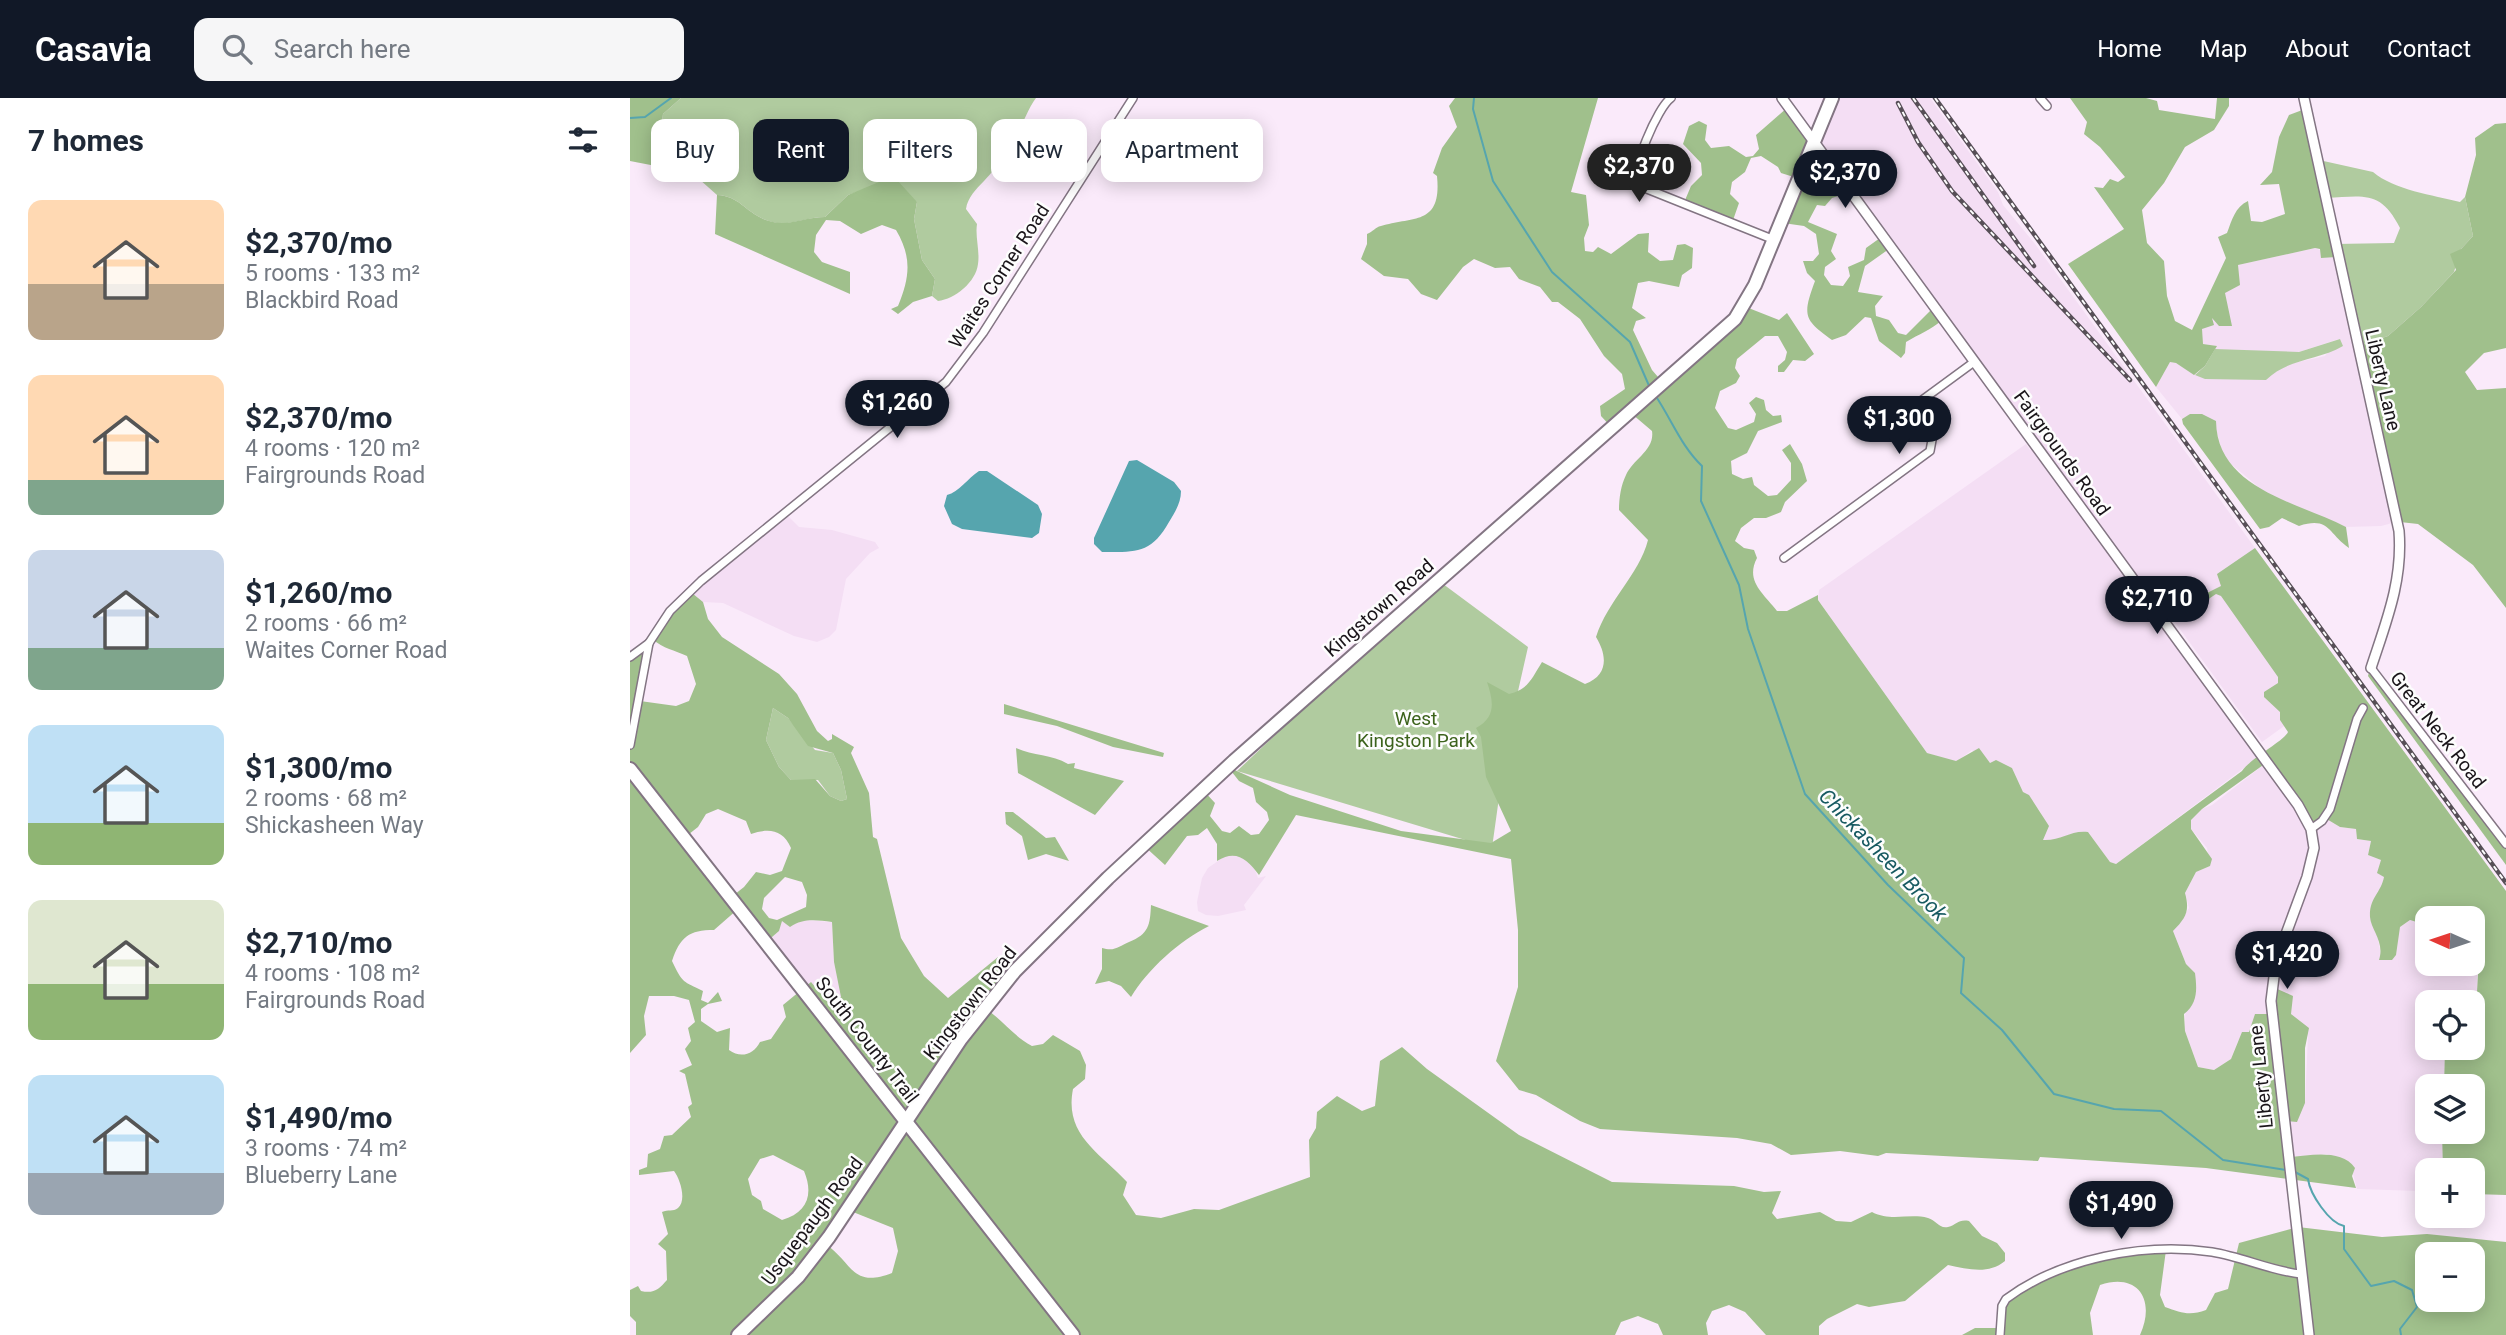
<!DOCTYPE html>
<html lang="en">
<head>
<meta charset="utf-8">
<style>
	:root { --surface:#fff; --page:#f6f6f7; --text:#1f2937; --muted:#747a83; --accent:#111827 }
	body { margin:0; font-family:Roboto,sans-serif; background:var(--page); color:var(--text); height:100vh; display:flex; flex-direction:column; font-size:26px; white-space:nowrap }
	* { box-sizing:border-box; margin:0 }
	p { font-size:23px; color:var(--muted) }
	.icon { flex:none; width:38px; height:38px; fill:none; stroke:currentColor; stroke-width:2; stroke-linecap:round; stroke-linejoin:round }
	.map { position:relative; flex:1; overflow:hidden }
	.drawer { display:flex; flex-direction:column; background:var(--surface); width:630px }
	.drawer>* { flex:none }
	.top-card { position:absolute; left:21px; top:21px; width:665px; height:63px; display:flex; gap:14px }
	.needle { width:46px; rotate:273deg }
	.fabs { position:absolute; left:1785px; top:808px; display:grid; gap:14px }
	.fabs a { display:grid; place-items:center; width:70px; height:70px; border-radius:14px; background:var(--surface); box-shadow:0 4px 18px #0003; font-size:35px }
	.price { position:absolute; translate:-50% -60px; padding:0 16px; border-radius:24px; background:var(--accent); color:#fff; font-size:23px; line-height:46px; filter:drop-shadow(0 2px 4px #0008) }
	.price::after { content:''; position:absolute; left:50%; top:42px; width:21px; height:16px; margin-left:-10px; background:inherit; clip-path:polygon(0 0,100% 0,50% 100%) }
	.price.active { background:#222; color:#fff }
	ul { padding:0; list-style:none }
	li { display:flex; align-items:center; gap:21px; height:175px; padding:0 28px }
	li span { display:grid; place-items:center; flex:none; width:196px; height:140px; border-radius:14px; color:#555 }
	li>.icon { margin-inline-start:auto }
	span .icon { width:84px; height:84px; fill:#fffc; stroke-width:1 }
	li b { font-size:30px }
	h2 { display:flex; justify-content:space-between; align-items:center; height:84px; padding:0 28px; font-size:30px }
	.tag { padding:0 24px; border-radius:14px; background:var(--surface); box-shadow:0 4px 18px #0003; font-size:24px; line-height:63px }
	.tag.active { background:var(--accent); color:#fff }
	header { display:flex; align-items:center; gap:42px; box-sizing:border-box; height:98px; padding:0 35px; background:var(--accent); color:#fff }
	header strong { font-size:33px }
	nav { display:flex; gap:38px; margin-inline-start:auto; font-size:24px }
	.search { width:490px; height:63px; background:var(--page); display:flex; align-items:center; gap:18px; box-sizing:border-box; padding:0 24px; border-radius:14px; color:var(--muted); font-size:26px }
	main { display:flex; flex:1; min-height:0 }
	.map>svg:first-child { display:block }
	.built { fill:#f4def4 }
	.green { fill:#b0cb9f }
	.forest { fill:#a0c08c; fill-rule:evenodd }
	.water { fill:#56a5ae }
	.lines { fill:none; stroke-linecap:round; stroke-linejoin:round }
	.stream { stroke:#56a5ae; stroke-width:2 }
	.minor-casing { stroke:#837583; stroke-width:10 }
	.tertiary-casing { stroke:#837583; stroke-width:12 }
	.primary-casing { stroke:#837583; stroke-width:16 }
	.minor { stroke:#fff; stroke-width:7 }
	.tertiary { stroke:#fff; stroke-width:9 }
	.primary { stroke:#fff; stroke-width:12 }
	.rail-casing { stroke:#574f57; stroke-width:4.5 }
	.rail { stroke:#fdfdfd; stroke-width:2; stroke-dasharray:5; stroke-linecap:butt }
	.labels { text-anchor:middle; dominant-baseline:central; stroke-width:5; stroke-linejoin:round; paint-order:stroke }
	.street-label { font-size:19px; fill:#191419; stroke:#fdfdfd }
	.park-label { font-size:19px; fill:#3c631c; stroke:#fdfdfd }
	.water-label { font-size:21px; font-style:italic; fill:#175a61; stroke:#fdfdfd }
</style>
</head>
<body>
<header>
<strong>Casavia</strong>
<div class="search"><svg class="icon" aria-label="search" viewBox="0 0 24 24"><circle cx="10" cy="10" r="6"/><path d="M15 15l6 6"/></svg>Search here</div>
<nav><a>Home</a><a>Map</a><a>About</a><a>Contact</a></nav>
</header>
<main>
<section class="drawer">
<h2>7 homes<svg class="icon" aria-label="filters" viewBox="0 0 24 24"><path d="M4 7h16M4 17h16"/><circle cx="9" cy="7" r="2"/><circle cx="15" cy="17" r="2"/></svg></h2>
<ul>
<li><span style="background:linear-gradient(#ffd9b3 60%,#b9a48a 0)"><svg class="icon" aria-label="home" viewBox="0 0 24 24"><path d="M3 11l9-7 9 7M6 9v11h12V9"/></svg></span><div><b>$2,370/mo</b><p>5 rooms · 133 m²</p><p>Blackbird Road</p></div></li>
<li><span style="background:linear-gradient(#ffd9b3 75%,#7fa58c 0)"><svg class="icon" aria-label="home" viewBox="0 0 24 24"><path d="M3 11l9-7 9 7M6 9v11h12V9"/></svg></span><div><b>$2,370/mo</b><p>4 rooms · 120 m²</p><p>Fairgrounds Road</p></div></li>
<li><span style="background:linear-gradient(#c9d6e8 70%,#7fa58c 0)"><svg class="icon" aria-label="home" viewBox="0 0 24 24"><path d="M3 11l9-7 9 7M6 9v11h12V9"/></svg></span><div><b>$1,260/mo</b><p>2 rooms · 66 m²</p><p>Waites Corner Road</p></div></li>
<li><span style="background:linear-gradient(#bfe0f5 70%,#8fb573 0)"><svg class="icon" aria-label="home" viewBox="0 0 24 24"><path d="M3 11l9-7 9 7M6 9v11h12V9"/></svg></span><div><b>$1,300/mo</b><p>2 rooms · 68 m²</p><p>Shickasheen Way</p></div></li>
<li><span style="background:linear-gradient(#dfe7d0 60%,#8fb573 0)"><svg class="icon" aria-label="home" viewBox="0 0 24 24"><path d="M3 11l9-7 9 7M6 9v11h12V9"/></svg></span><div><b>$2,710/mo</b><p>4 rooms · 108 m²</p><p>Fairgrounds Road</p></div></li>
<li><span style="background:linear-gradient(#bfe0f5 70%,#9aa5b1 0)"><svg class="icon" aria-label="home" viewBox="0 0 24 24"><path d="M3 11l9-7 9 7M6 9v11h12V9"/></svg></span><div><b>$1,490/mo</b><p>3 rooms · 74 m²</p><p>Blueberry Lane</p></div></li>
</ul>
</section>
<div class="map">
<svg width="1876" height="1237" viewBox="0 0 1876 1237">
	<rect width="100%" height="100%" fill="#faeafa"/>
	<g class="built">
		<polygon points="1201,0 1300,0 1368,94 1373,107 1405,146 1625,450 1621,453 1675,613 1632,644 1536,512 1530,517 1630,658 1486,766 1480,764 1458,734 1422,743 1412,742 1416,727 1410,713 1393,694 1382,670 1360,665 1342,652 1326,664 1297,655 1188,502 1189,492 1396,346 1400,352 1405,350 1182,39"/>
		<polygon points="1685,150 1706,159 1766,424 1751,428 1716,429 1639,398 1594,360 1586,331 1557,318 1552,321 1526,289 1540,264 1546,265 1563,276 1651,268 1695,258 1709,241 1669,254 1605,254 1585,251 1586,248 1573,246 1570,240 1572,231 1582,225 1582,220 1588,224 1595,194 1608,167"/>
		<polygon points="156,416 169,429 202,432 245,444 249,450 240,455 216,481 206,532 199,539 187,544 164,538 93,505 73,504 60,493"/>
		<polygon points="1636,665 1695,720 1710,729 1726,731 1727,741 1741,743 1738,757 1751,762 1754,779 1746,829 1751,858 1770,829 1780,822 1793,826 1797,833 1797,866 1810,866 1811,875 1817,876 1834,866 1843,866 1843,860 1847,866 1847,894 1835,900 1818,898 1813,905 1797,905 1797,950 1815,950 1814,989 1797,989 1797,1034 1812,1034 1813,1073 1797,1073 1797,1089 1789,1093 1727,1091 1722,1072 1697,1056 1660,1059 1656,1023 1668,1016 1675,1005 1678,938 1673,927 1661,916 1660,907 1641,916 1608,943 1601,961 1584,972 1568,969 1555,933 1556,866 1543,833 1559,810 1555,795 1566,774 1580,768 1577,750 1561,731 1561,722 1572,711 1582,707"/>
		<polygon points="598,756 605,756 623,767 628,780 636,778 614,807 616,812 588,818 576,817 568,813 567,804 572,780 578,770"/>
		<polygon points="175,822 202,824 204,864 212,899 201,908 173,891 135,845 149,833 151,823"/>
	</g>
	<g class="green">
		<path d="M51,0H406C394,15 391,43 368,48C375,77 340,85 336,111L347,126C345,139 350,153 348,166C346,184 325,201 308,203L302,198L305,181L292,162L284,121L287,104L236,91L218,97L195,119C173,119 157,131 136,122C115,114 110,98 87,97L69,81L60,78C57,69 54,59 49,51C41,38 30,33 33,16Z"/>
		<path d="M1689,62L1743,74C1764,92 1803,97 1830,104L1835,99L1843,138L1831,151L1824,174L1791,209L1758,238L1728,248L1705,146L1764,145L1770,130C1751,92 1734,98 1696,100Z"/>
		<path d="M1710,241L1713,248C1687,263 1659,260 1636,282L1575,281L1565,277L1575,268L1585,251L1669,254Z"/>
		<polygon points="809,483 898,549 877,642 862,750 607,673"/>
		<polygon points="143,610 158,620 185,652 203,655 211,672 217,701 211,703 200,698 188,682 161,682 149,669 136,642"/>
	</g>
	<g class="forest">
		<path d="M0,0H51L33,16C30,33 41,38 49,51C54,59 58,70 60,78L43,81L31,69L0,63Z"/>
		<path d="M825,0H968L941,94L956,97L959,127L954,140L955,153L963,154L968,149L981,156L1008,136L1019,135L1018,154L1030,163L1043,162L1047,147L1055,146L1063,150L1062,170L1052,177L1049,189L1019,183L1008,185L1002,210L1016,220L1006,223L1003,232L1022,272L1034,286L1116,209L1149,222L1157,215L1184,256L1175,263L1163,262L1154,274H1148V268L1155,262L1157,254L1148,238H1135L1107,261L1105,270L1110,278L1106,285L1090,293L1085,310L1098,330L1106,332L1124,324L1126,316L1119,305L1126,299L1134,302L1136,312L1143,318L1151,317L1152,324L1128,333L1117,355L1101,363L1102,376L1113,381L1122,379L1124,387L1138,398L1147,397L1161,382V365L1152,352L1160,346L1172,366L1177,383L1155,404L1151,414L1136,420H1124L1111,430L1105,443L1114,450L1124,452L1127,460C1115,483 1133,495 1147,513H1157L1188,497V502L1297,655L1326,663L1349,650L1360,665L1366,662L1382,670L1393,694L1399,697L1419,728L1413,742C1431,743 1440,732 1458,734L1480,764L1486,766L1612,673C1621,660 1654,643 1658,634L1650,622V614L1634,599V594L1648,585V579L1591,498L1586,496L1577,502L1575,496L1591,488L1587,476L1625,450L1876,793V1097L1843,1096V1073H1813L1812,1034H1843V989H1814L1815,950H1843V905H1813L1818,898L1835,900L1847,894L1848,876L1843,861V821H1797V833L1793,826L1780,822L1770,829L1766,857L1762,862H1749C1755,844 1741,832 1740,819C1739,800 1751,795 1754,779L1747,775L1751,762L1738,757L1741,743L1727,741L1726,731L1710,729L1695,720L1683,729L1636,665L1572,711L1561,722V731L1582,761L1580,768L1566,774L1555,795C1560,813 1556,820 1543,833L1556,866L1565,875C1567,891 1568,905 1554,916L1555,933L1568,969L1584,972L1601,961L1612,934H1619L1625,916H1641L1643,889L1663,898L1661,916L1679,930L1675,950V1005L1667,1024L1656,1023L1661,1059C1681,1057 1712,1051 1725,1070L1722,1078L1726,1090L1576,1070L1410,1059L1408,1063L1256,1055L1248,1058L1210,1053L1161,1057L1141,1046L1107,1040L970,1031L950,1023L906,997L889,992L866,963L888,889V832L881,761L666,717L629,777C617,761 606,751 587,763V746L577,730L568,737L557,738L535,767L513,747L573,692L585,705L580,718L592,733L600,735L609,728L621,737L629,736L639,722L637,714L626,704L623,690L609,683L598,669L660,697L771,733L861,745L881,733L856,679L851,639L846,630C867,619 863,602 857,584L879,596C898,592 902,580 912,564L955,586C979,577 977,557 966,539C978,502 1009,477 1018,442L989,412C989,400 991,387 996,377C1003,361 1025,352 1022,333L1002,316L983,331L971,318L970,308L995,291L992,276L974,258L950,221L928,204H922L910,189L889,181L880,169L865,170L844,161L833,169L807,202L791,196L778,181L754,178L731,161L737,146V136C743,134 745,129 751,128C783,118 812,128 807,78L803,75L812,50L827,29L819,8Z"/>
		<path d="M1440,0H1516L1527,3L1529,12L1585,21L1587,0H1599V8L1584,32L1555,49L1534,85L1512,112L1517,145L1534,163L1537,198L1545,223L1562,232L1596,160L1588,139L1597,135C1602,122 1605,109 1618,103L1621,123L1632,124L1655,116L1649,86L1630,87L1642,74L1649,39L1659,17L1675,11L1706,159L1691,160L1690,151L1685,150L1608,167L1610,187L1595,195L1602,228H1589L1582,220L1584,227L1572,231L1573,246L1587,248L1575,268L1564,277L1546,265L1540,264L1526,289L1438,166L1494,131L1464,89L1473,90L1480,81L1488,84L1495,79L1470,49L1454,36L1457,24Z"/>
		<path d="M1158,9L1181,38L1170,76L1188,82L1202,70L1217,95L1202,100L1195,108L1187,107L1178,124L1207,136L1201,153L1206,161L1195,169L1194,177L1201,187L1213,188L1220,178L1218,169L1234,162L1236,150L1250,140L1259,151L1235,168L1228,194L1253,198L1245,208L1246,218L1259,222L1268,235L1276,237L1303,210L1312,222C1301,232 1289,236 1276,244L1275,255L1271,260L1249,243L1241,220L1235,219L1216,237L1202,242C1174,222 1172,218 1185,183L1177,175L1173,163H1183L1189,156L1186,136L1174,128L1153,125L1167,80L1151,75L1148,69L1131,58L1121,60L1115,74L1102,84L1100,96L1109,105L1102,125L1053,107L1061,88L1072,77L1071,65L1053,46L1059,28L1069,23L1077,27L1075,42L1081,50L1099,48L1116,59L1123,58L1129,51L1126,37Z"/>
		<polygon points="1876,25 1876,250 1854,255 1835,274 1847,292 1876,290 1876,510 1843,467 1788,426 1770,424 1728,248 1758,238 1791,209 1826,172 1820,156 1831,151 1843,138 1835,99 1846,57 1845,40 1865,26"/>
		<path d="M256,81L268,83L287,104L284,121L292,162L305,181L302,198L283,204L268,216L261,211L268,208C280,179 282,159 266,132L252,127L231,136L210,123L196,122L186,137L184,154L192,164L220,174V196L85,136L87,97C110,98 115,114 136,122C157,130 173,119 195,119L218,97Z"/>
		<path d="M1560,316H1572L1586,323C1587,391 1668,404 1716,429L1719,450C1698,436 1700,418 1669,428L1652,420L1639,429L1630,431L1553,326L1552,321Z"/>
		<path d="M62,495L73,504L78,521L92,539L149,576L167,596L187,633L198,643L202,641V636L224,649L221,655L239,695L243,739L247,741L271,840L294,878L318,900L368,859C377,881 369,893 356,911C374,923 383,938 402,948L413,946L423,937L450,953L456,967L455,981L443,991C434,1037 469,1054 497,1084L493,1097L506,1117L531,1120L564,1111L589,1112L680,1079L679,1042L686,1030L687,1014L707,998L732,1013L745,1008L750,963L772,949L797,971L889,1037L982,1084L1104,1088L1134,1094L1151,1093L1142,1115L1147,1121L1190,1114L1206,1123L1221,1124L1242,1114C1261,1124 1279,1115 1298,1120C1306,1122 1309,1131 1318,1129C1327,1127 1328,1121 1339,1123L1352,1138L1367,1145L1375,1155V1163C1358,1177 1338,1171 1318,1167L1275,1203L1239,1209L1227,1206L1197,1221L1189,1228V1237H1136L1115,1214L1099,1207L1082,1213L1076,1225L1078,1237H1033L1028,1226L1008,1218L991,1224L985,1237H6V1224L0,1218V1192L8,1188L11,1193C24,1196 29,1191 37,1182L36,1153L28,1146L38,1136L32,1114C38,1111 43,1114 48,1110C57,1102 50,1081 44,1073L9,1077V1072L17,1069L18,1056L30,1051L34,1038L42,1037L61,1019L58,1009L62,1006L55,976L49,973L62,967L55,951L61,943L58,930L65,924L59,902L44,898H19L14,918L16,937L0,955V559L16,548L10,603L46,608L59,603L66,586L57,558C44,552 34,551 22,541L35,518ZM143,610L158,620L178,648L203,655L211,672L217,701L211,703L200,698L185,681L161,682L149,669L136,642ZM88,711L116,723L121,736C138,730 153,731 161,750L152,773L140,777L126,774L114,789L100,800L54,740L68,729L76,716ZM155,779L172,784L177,797L176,809L147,822L139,820L132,811L134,800ZM108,811L135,845L149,833L152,823L160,829C173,820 186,822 202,824L204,864L211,899L201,908L181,884L153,907L156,919L141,941L130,944C124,956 111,961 99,952L100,930L87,934L71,923V911L78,906L92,903L88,894L78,905L71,902L73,893C53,883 53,886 42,863C50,839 59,832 84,832ZM143,1057L174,1073C184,1097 177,1115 152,1122L133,1111L131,1103L122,1097L118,1081L130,1061ZM218,1112L263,1130L268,1153L262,1175C221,1191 223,1164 194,1145Z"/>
		<polygon points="1739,574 1743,574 1876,747 1876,767 1738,578"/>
		<polygon points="374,606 534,655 533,659 483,649 427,628 374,616"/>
		<path d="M386,650C403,658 422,656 438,666L445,665L444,670L494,683L465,717L388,675Z"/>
		<polygon points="375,714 383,714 416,740 425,739 439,763 416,756 398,762 392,738 376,726"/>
		<path d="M521,807L579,828C549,843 518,871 501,899L491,888L479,883L465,886L472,871V850C485,854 489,848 499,844C519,836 520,827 521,807Z"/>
		<path d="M1668,1129L1752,1139L1797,1136L1876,1144V1237H1510C1526,1202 1508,1174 1470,1187L1460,1215L1463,1237H1332L1345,1230H1370L1375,1201L1449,1163L1536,1152L1530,1197L1535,1209C1551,1215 1560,1218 1576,1212L1585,1195L1598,1191L1609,1145ZM1797,1157H1843V1202H1797Z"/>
	</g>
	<g class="water">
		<path d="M507,362L544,384L551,393C551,405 545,414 539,424C521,456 506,454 472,454L464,446V440L499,363Z"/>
		<path d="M349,373H357L408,407L412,416L409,435L402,440L332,431L322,426L314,408L317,397C329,394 338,380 349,373Z"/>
	</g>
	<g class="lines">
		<g class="stream">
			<polyline points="844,0 843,11 863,83 922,174 1000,244 1020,290"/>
			<polyline points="0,20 15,19 41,0"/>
			<path d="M1025,297C1042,322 1051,348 1072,368L1071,403L1109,487L1118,531L1175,696L1258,787L1334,860L1331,895L1372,932L1424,996L1484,1011L1531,1013L1593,1062L1656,1072"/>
			<path d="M1665,1074L1678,1081C1680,1096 1699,1125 1714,1128V1151L1741,1188L1764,1183L1782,1192L1787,1209L1770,1231L1771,1237"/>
		</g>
		<defs>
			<g id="minor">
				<path d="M1041,0C1027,10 1001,72 1007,87L1142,141"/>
				<polyline points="1410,0 1417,8"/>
				<polyline points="1154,460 1300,353 1302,342 1285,321 1284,308 1344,264"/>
				<polyline points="0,559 19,545"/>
				<polyline points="1741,570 1876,746"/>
				<polyline points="0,647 19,545 40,513 71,483 316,284 353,235 503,0"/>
				<polyline points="1681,731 1692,723 1700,711 1727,621 1733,610"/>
				<path d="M1370,1237L1372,1208L1376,1201C1431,1160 1515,1144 1582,1154C1613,1159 1641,1173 1671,1176"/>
			</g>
			<g id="tertiary">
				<polyline points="1152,0 1668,707 1681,731 1684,750 1677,779 1646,863 1641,903 1679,1237"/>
				<path d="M1674,0L1769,433C1773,483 1756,524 1741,570"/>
			</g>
			<g id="primary">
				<polyline points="0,671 443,1237"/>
				<polyline points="108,1237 168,1179 199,1139 331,941 385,873 478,780 604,663 1105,221 1125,187 1202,0"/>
			</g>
		</defs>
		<use href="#minor" class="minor-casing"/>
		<use href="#tertiary" class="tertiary-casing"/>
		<use href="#primary" class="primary-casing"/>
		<use href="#minor" class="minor"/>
		<use href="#tertiary" class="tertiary"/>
		<use href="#primary" class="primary"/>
		<defs>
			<g id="rail">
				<polyline points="1283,0 1404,168"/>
				<polyline points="1305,0 1876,785"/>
				<polyline points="1268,5 1288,44 1322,93 1500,282"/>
			</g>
		</defs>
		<use href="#rail" class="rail-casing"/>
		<use href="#rail" class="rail"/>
	</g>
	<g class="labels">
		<g class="street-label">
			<text transform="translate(369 178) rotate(-57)">Waites Corner Road</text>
			<text transform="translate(1753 282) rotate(77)">Liberty Lane</text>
			<text transform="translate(1432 355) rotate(54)">Fairgrounds Road</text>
			<text transform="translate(749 510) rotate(-41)">Kingstown Road</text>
			<text transform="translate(1808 632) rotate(52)">Great Neck Road</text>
			<text transform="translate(340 905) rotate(-52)">Kingstown Road</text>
			<text transform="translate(237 942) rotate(52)">South County Trail</text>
			<text transform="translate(1631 979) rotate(-96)">Liberty Lane</text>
			<text transform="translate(182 1123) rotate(-53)">Usquepaugh Road</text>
		</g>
		<g class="park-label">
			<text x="786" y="620">West<tspan x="786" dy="22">Kingston Park</tspan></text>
		</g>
		<g class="water-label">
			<text transform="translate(1253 757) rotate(46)">Chickasheen Brook</text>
		</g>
	</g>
</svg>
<div class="fabs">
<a><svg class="needle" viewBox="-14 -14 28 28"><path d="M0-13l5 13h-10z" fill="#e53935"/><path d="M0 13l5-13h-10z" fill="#747a83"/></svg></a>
<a><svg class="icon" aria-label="locate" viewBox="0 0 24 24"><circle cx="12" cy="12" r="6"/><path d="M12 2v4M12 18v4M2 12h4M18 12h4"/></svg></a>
<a><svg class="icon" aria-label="layers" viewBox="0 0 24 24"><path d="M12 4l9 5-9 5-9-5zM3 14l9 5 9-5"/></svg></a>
<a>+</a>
<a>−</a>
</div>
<b class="price active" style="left:1009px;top:106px">$2,370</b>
<b class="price" style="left:1215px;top:112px">$2,370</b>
<b class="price" style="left:267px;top:342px">$1,260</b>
<b class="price" style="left:1269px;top:358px">$1,300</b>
<b class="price" style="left:1527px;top:538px">$2,710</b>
<b class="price" style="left:1657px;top:893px">$1,420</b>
<b class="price" style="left:1491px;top:1143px">$1,490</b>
<div class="top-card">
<a class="tag">Buy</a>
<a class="tag active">Rent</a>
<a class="tag">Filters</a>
<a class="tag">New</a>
<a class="tag">Apartment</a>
</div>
</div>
</main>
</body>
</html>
